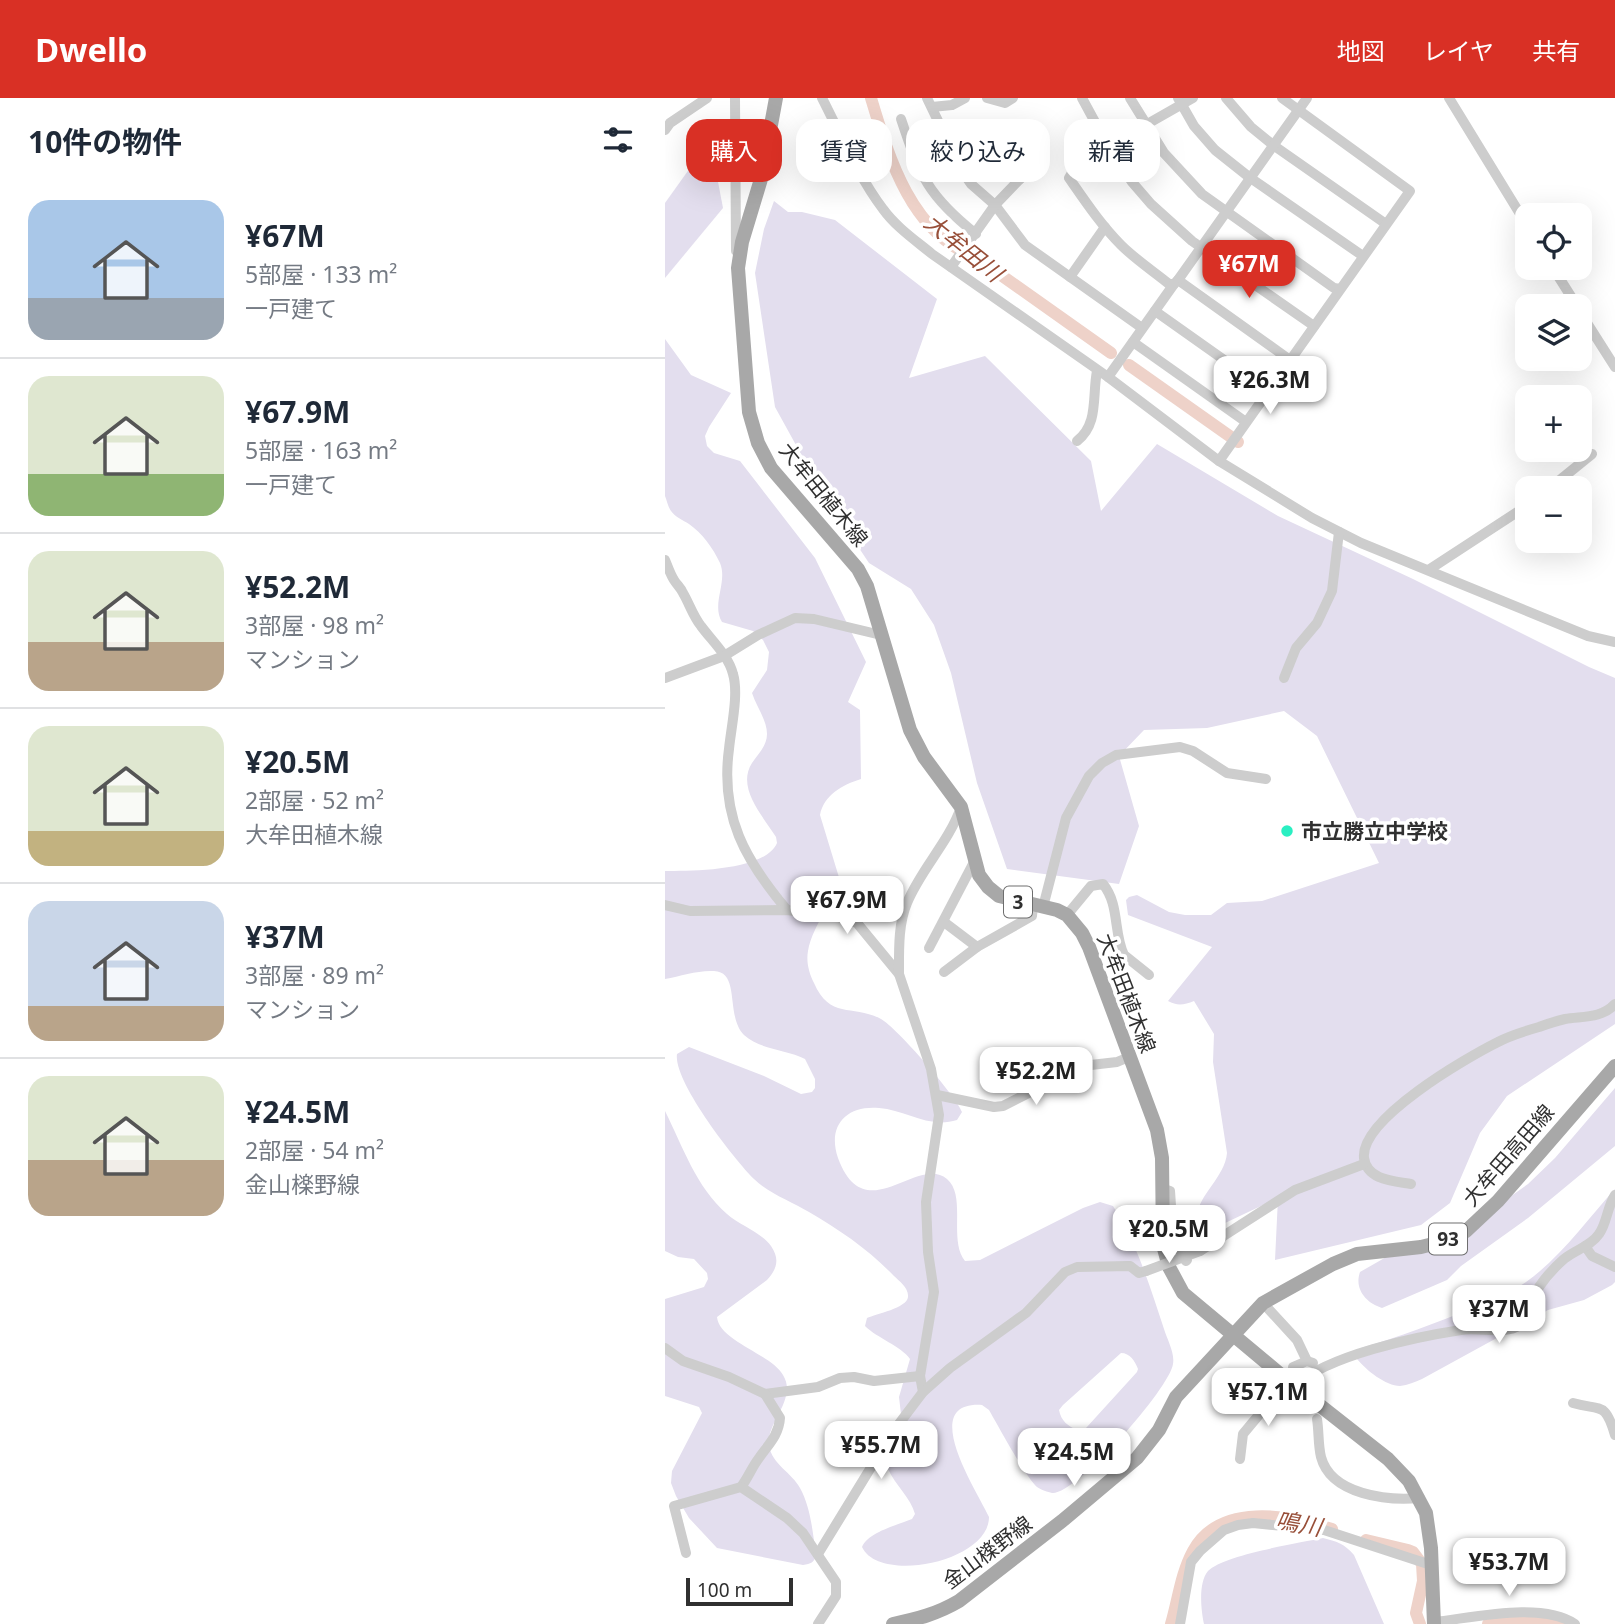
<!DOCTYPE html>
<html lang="ja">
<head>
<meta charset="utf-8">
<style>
	:root { --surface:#fff; --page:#f6f6f7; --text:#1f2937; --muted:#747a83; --line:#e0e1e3; --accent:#d93025 }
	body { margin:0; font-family:"Noto Sans","Noto Sans JP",sans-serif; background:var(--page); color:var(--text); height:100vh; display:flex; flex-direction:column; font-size:26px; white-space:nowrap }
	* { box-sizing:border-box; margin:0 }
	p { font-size:23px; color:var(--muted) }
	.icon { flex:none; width:38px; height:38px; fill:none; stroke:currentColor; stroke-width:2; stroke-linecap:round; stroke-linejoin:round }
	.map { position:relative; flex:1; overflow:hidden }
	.panel { display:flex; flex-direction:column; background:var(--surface); width:665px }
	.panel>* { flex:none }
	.hud { position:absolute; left:21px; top:21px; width:665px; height:63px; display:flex; gap:14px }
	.tools { position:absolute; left:850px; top:105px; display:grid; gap:14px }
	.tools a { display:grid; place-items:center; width:77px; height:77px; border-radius:14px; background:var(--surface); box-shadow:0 7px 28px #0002; font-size:35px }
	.scale { position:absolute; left:21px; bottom:18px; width:107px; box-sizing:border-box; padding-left:7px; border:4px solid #303030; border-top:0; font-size:19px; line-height:24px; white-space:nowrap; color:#303030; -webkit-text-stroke:5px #fff; paint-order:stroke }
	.price { position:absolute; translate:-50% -60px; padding:0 16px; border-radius:14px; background:#fff; color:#222; font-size:23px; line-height:46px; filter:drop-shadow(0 2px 4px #0008) }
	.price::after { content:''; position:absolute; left:50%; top:42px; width:21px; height:16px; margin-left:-10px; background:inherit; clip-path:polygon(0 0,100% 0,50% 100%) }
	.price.on { background:var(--accent); color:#fff }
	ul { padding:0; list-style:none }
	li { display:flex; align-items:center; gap:21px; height:175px; padding:0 28px }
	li+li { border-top:2px solid var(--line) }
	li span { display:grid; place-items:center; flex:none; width:196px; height:140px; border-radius:21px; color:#555 }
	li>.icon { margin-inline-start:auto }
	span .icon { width:84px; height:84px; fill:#fffc; stroke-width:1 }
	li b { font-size:30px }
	h2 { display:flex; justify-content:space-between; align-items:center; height:84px; padding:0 28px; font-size:30px }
	.tag { padding:0 24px; border-radius:21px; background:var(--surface); box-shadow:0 7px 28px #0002; font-size:24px; line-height:63px }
	.tag.on { background:var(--accent); color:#fff }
	header { display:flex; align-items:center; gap:42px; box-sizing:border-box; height:98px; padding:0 35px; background:var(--accent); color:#fff }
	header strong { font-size:33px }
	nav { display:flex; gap:38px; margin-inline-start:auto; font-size:24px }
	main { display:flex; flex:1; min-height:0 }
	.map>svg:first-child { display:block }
	.green { fill:#e3deee; fill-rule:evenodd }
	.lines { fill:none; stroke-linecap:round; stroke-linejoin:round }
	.river { stroke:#eed2c9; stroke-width:12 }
	.minor { stroke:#cdcdcd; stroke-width:10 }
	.major { stroke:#a8a8a8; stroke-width:14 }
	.minor-bridge { stroke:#cdcdcd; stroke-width:10 }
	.poi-dot { fill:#2aefc2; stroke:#fff; stroke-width:2.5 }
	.labels { text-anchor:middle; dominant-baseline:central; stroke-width:7; stroke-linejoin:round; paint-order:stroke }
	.shield { fill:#fff; stroke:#6e6e6e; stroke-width:2 }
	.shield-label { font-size:19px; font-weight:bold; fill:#303030 }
	.street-label { font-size:21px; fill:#303030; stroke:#fff }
	.poi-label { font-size:21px; font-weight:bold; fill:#303030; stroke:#fff; text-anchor:start }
	.water-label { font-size:23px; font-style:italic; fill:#984f39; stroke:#fff }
</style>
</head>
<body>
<header>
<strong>Dwello</strong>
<nav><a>地図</a><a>レイヤ</a><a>共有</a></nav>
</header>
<main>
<section class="panel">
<h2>10件の物件<svg class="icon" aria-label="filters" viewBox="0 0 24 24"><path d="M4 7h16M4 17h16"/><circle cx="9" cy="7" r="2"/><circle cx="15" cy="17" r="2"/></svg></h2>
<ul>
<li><span style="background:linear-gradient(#a9c7e8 70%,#9aa5b1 0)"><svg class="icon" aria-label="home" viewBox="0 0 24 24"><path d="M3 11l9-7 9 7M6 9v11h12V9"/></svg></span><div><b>¥67M</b><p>5部屋 · 133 m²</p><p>一戸建て</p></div></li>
<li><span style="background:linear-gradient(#dfe7d0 70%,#8fb573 0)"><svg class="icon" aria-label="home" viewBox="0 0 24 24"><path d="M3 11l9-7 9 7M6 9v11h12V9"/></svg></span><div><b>¥67.9M</b><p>5部屋 · 163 m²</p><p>一戸建て</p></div></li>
<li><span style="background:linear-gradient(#dfe7d0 65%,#b9a48a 0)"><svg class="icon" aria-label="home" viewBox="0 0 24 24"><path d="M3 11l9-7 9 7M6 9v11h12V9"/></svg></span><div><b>¥52.2M</b><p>3部屋 · 98 m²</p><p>マンション</p></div></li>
<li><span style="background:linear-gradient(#dfe7d0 75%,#c2b280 0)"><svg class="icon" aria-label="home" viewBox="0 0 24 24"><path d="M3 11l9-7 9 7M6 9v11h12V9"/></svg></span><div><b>¥20.5M</b><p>2部屋 · 52 m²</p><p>大牟田植木線</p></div></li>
<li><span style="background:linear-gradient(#c9d6e8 75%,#b9a48a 0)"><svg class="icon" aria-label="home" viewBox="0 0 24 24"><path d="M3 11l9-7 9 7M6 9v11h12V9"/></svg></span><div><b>¥37M</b><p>3部屋 · 89 m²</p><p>マンション</p></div></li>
<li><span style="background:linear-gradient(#dfe7d0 60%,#b9a48a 0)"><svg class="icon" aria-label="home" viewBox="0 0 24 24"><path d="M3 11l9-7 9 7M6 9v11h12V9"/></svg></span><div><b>¥24.5M</b><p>2部屋 · 54 m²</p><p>金山檪野線</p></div></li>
</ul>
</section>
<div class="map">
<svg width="950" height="1526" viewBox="0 0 950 1526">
	<rect width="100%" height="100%" fill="#fff"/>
	<g class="green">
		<polygon points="45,42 58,110 0,180 0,105"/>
		<path d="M109,103L123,114H137L170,122L272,201L244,280L320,258L426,363L436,413L492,346L613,418L748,481L924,569L950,580V926L842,998L815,1035L785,1105L756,1127L610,1162L613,1100L539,1135C537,1130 534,1125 533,1119C530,1100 560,1080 562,1055L548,964L549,936L529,903C519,907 512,908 503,903L547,849L463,817L461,802L464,799L472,797L504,814L520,817H546L562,805L597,803L714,765L652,638L619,613L542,630L479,632L454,658L474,728L454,786L342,771L312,685L286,575L269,527L246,491L204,465L158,396L110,309L90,175L99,131Z"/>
		<path d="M0,241L26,277L66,295L44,329L40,338L42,348L49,355L75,363L150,460L201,564L183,604L195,612L196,681C177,687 159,697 155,717L176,786C175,798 165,804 160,813C153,825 145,840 143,853C141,864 144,875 149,885C165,922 188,906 216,921C231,929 292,999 297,1014L292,1022C264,1031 241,1012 214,1010C181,1007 162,1028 173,1060C200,1133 252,1056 282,1081C302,1098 283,1142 300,1163L315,1162L418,1110L435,1104L448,1108C472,1145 485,1189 499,1231C502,1241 510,1255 508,1266C505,1290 410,1398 387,1395C383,1394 376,1392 372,1389C362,1381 332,1326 324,1312L317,1307C252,1303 312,1393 324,1419C324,1464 214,1486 197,1449C203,1434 233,1427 247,1421L250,1416C246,1400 230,1387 223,1371L239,1342L234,1299L245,1261C236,1248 212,1240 200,1228L202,1220C211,1216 242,1210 243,1199C244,1190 234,1183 229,1178C204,1152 175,1132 144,1114C127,1104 103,1095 89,1081C69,1061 8,983 12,956L24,949L99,978L136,996L147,994L150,990V981L140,961C121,951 95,952 79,937C60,918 76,874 49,873C33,872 16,878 0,881V773C27,773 100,773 112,745L111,739C98,718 71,690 87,665C93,656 102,648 102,636C102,622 91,608 87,595L102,572L104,554L98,542L88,533L57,524C46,506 63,484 55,465C48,450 37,435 24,426C18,422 10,419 6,413C3,409 2,403 0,398ZM456,1255C465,1255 470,1263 473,1271L472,1274L421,1330L412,1332C403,1328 396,1323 394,1312L398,1307Z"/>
		<path d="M950,990V1048L863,1120L796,1168L782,1182L717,1210C701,1205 689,1191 695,1174L737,1150L773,1140L832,1108L863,1086L890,1060Z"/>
		<path d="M0,1013C18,1049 31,1089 62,1116C74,1127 96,1134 106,1148C115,1161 112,1171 102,1182L52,1219C54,1243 106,1256 118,1277C133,1301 100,1326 104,1348C107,1366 127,1375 135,1390C146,1410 148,1436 151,1458C149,1464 146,1466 138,1467L52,1450L24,1420L11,1398L6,1385L7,1373L37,1315L34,1309L0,1298V1201L39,1189L43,1181L42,1175L29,1161L13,1159L0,1153Z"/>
		<path d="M950,1091V1184L947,1187L919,1202L883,1212L757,1281C750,1284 743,1287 735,1288C721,1288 701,1272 692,1261L696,1250C734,1239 771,1225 808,1210C826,1202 844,1196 861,1184C895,1160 922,1122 950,1091Z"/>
		<path d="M658,1440C671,1443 680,1446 689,1457L719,1526H539C536,1512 533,1485 543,1473C558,1457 634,1445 658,1440Z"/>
	</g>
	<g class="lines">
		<g class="river">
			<path d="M206,0C224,60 246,136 312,160L446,255"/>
			<polyline points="464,267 573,344"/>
			<polyline points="701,1442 743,1452 748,1454 757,1466 758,1483 751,1515 755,1526"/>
			<path d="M506,1526C513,1502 516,1475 528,1453C555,1404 623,1417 667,1431"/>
			<polyline points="823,1526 893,1522 900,1526"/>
		</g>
		<g class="minor">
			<polyline points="70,0 71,153"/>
			<path d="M157,0C176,37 193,78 218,111C231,129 250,142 267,156L443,279L554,363L647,420L696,445L923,538L950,544"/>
			<polyline points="262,0 297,73 306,86 330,107 360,147 477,230"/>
			<polyline points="322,0 340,5 348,0"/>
			<polyline points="417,0 443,48 467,84 486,106 527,143 649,228"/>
			<polyline points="465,0 499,55 537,96 669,190 675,191"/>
			<polyline points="513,0 529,28 550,52 584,79 698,158"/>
			<path d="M528,0L412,66L404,80C420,103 436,127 456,147C470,161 488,173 504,186H509L513,182L625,262"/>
			<polyline points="561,0 586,29 608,47 721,126"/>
			<polyline points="784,0 863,129"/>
			<polyline points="267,9 287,7 300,0"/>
			<path d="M236,21C255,78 263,98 311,136"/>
			<polyline points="0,32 5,25 42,0"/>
			<polyline points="324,45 355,81"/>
			<polyline points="254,73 341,36 350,40 374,66 355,81 330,107 286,169"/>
			<polyline points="888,170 912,208"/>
			<polyline points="405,179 440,129"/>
			<polyline points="513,182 642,0"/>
			<polyline points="490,213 603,293"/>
			<polyline points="915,214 950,269"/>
			<polyline points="468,244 581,324"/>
			<polyline points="443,279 509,186"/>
			<path d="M412,343C434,326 427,298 432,273"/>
			<polyline points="554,363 745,93 617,0"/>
			<polyline points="885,390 927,356"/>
			<path d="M0,462C3,469 5,476 9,482C12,487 16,490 18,495C24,505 28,518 36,528C47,543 63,557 68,576C74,596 66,630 64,651C55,718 80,762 122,812"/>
			<polyline points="765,471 863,407"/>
			<polyline points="0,580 59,558 93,537 130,520 149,521 216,537"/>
			<polyline points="619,580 631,550 652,525 667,493 674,434"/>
			<polyline points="0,807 25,813 122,812 174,819 192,825 234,876 266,971 274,1017 261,1104 263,1154 269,1194 255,1278 258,1294"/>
			<polyline points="378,809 401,720 424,678 437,665 451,657 515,649 528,653 562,675 601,681"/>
			<path d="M402,817L426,788L438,786C455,807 448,834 459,857L484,877"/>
			<polyline points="279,824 312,849"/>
			<polyline points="264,850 309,764"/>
			<polyline points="279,874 312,849 367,818 368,808"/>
			<path d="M234,876C234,853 233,826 242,805C256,771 284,744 296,709"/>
			<polyline points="272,997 329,1009 338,1008 417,968 452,964 464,959"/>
			<path d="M746,1086C728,1083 702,1082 699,1060C695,1021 801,960 833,944C846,937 860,933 874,929C882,926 891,923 900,921C917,918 936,921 950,906"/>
			<path d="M496,1090L505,1093C507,1118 506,1142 521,1163L522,1162"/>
			<polyline points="920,1148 927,1158 950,1169"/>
			<polyline points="535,1153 630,1092 699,1066"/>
			<polyline points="598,1205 632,1242 642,1263"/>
			<polyline points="0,1250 18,1263 64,1279 100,1296 153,1289 175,1280 189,1279 209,1283 255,1278"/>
			<polyline points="628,1269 642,1263 648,1265"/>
			<path d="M629,1288C664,1257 750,1239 796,1232C814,1229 840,1237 855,1227C866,1219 867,1200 874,1189C880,1180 891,1168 899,1161C910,1152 926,1148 934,1136C942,1125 942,1109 950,1097"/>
			<path d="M908,1305C936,1313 940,1303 950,1337"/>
			<path d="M652,1321C654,1333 653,1347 656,1359C666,1397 723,1403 755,1400"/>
			<polyline points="575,1361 578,1336 598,1312 610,1292"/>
			<path d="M76,1389C83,1380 87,1369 94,1360C103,1347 114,1337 115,1320L100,1296"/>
			<polyline points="21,1455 9,1408 76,1389 122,1420 138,1435 171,1484 171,1498 153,1526"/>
			<polyline points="153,1456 227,1335 258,1294 285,1270 361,1215 400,1174 412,1169 465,1168 474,1175 481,1173"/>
			<path d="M769,1524C807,1520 877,1503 910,1526"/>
			<polyline points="515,1526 526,1464 535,1453 559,1432 573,1427 588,1425 659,1432 766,1467"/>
		</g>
		<g class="major">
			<polyline points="111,0 96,81 77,144 73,170 84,314 93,345 106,370 193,471 202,488 245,632 259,659 296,709 314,777 323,789 334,798 392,812 402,817 417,835 424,849 492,1032 497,1060 498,1147 504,1169 518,1195 615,1276 723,1361 744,1383 761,1415 766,1450 769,1526"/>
			<path d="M228,1526C252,1521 272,1516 294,1503L397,1423L472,1360L494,1332L511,1299L598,1205L668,1166L692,1156L756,1149L776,1144L801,1133L833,1103L950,968"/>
		</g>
		<polyline class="minor-bridge" points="481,1173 535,1153"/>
	</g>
	<circle class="poi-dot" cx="622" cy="733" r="7"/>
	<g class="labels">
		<g class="shield">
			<rect x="339" y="788.5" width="28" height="31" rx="5"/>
			<rect x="764" y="1125.5" width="38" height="31" rx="5"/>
		</g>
		<g class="shield-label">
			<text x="353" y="804">3</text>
			<text x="783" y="1141">93</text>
		</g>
		<g class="street-label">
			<text transform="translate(159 396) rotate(51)">大牟田植木線</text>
			<text transform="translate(462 895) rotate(69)">大牟田植木線</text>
			<text transform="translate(843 1057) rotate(-49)">大牟田高田線</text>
			<text transform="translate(322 1454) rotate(-37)">金山檪野線</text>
		</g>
		<g class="poi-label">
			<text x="636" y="733">市立勝立中学校</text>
		</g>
		<g class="water-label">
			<text transform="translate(299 149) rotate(39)">大牟田川</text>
			<text transform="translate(634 1425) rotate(10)">鳴川</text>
		</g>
	</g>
</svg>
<div class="tools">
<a><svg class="icon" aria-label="locate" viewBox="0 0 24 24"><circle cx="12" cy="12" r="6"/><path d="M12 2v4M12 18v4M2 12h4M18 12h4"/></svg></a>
<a><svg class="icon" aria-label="layers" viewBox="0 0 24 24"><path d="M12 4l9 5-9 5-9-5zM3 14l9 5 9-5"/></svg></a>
<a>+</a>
<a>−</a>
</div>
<div class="scale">100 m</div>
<b class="price on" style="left:584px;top:202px">¥67M</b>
<b class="price" style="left:605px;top:318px">¥26.3M</b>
<b class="price" style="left:182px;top:838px">¥67.9M</b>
<b class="price" style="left:371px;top:1009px">¥52.2M</b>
<b class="price" style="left:504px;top:1167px">¥20.5M</b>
<b class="price" style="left:834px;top:1247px">¥37M</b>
<b class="price" style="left:603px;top:1330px">¥57.1M</b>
<b class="price" style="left:216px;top:1383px">¥55.7M</b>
<b class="price" style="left:409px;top:1390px">¥24.5M</b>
<b class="price" style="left:844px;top:1500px">¥53.7M</b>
<div class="hud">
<a class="tag on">購入</a>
<a class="tag">賃貸</a>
<a class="tag">絞り込み</a>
<a class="tag">新着</a>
</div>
</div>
</main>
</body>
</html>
